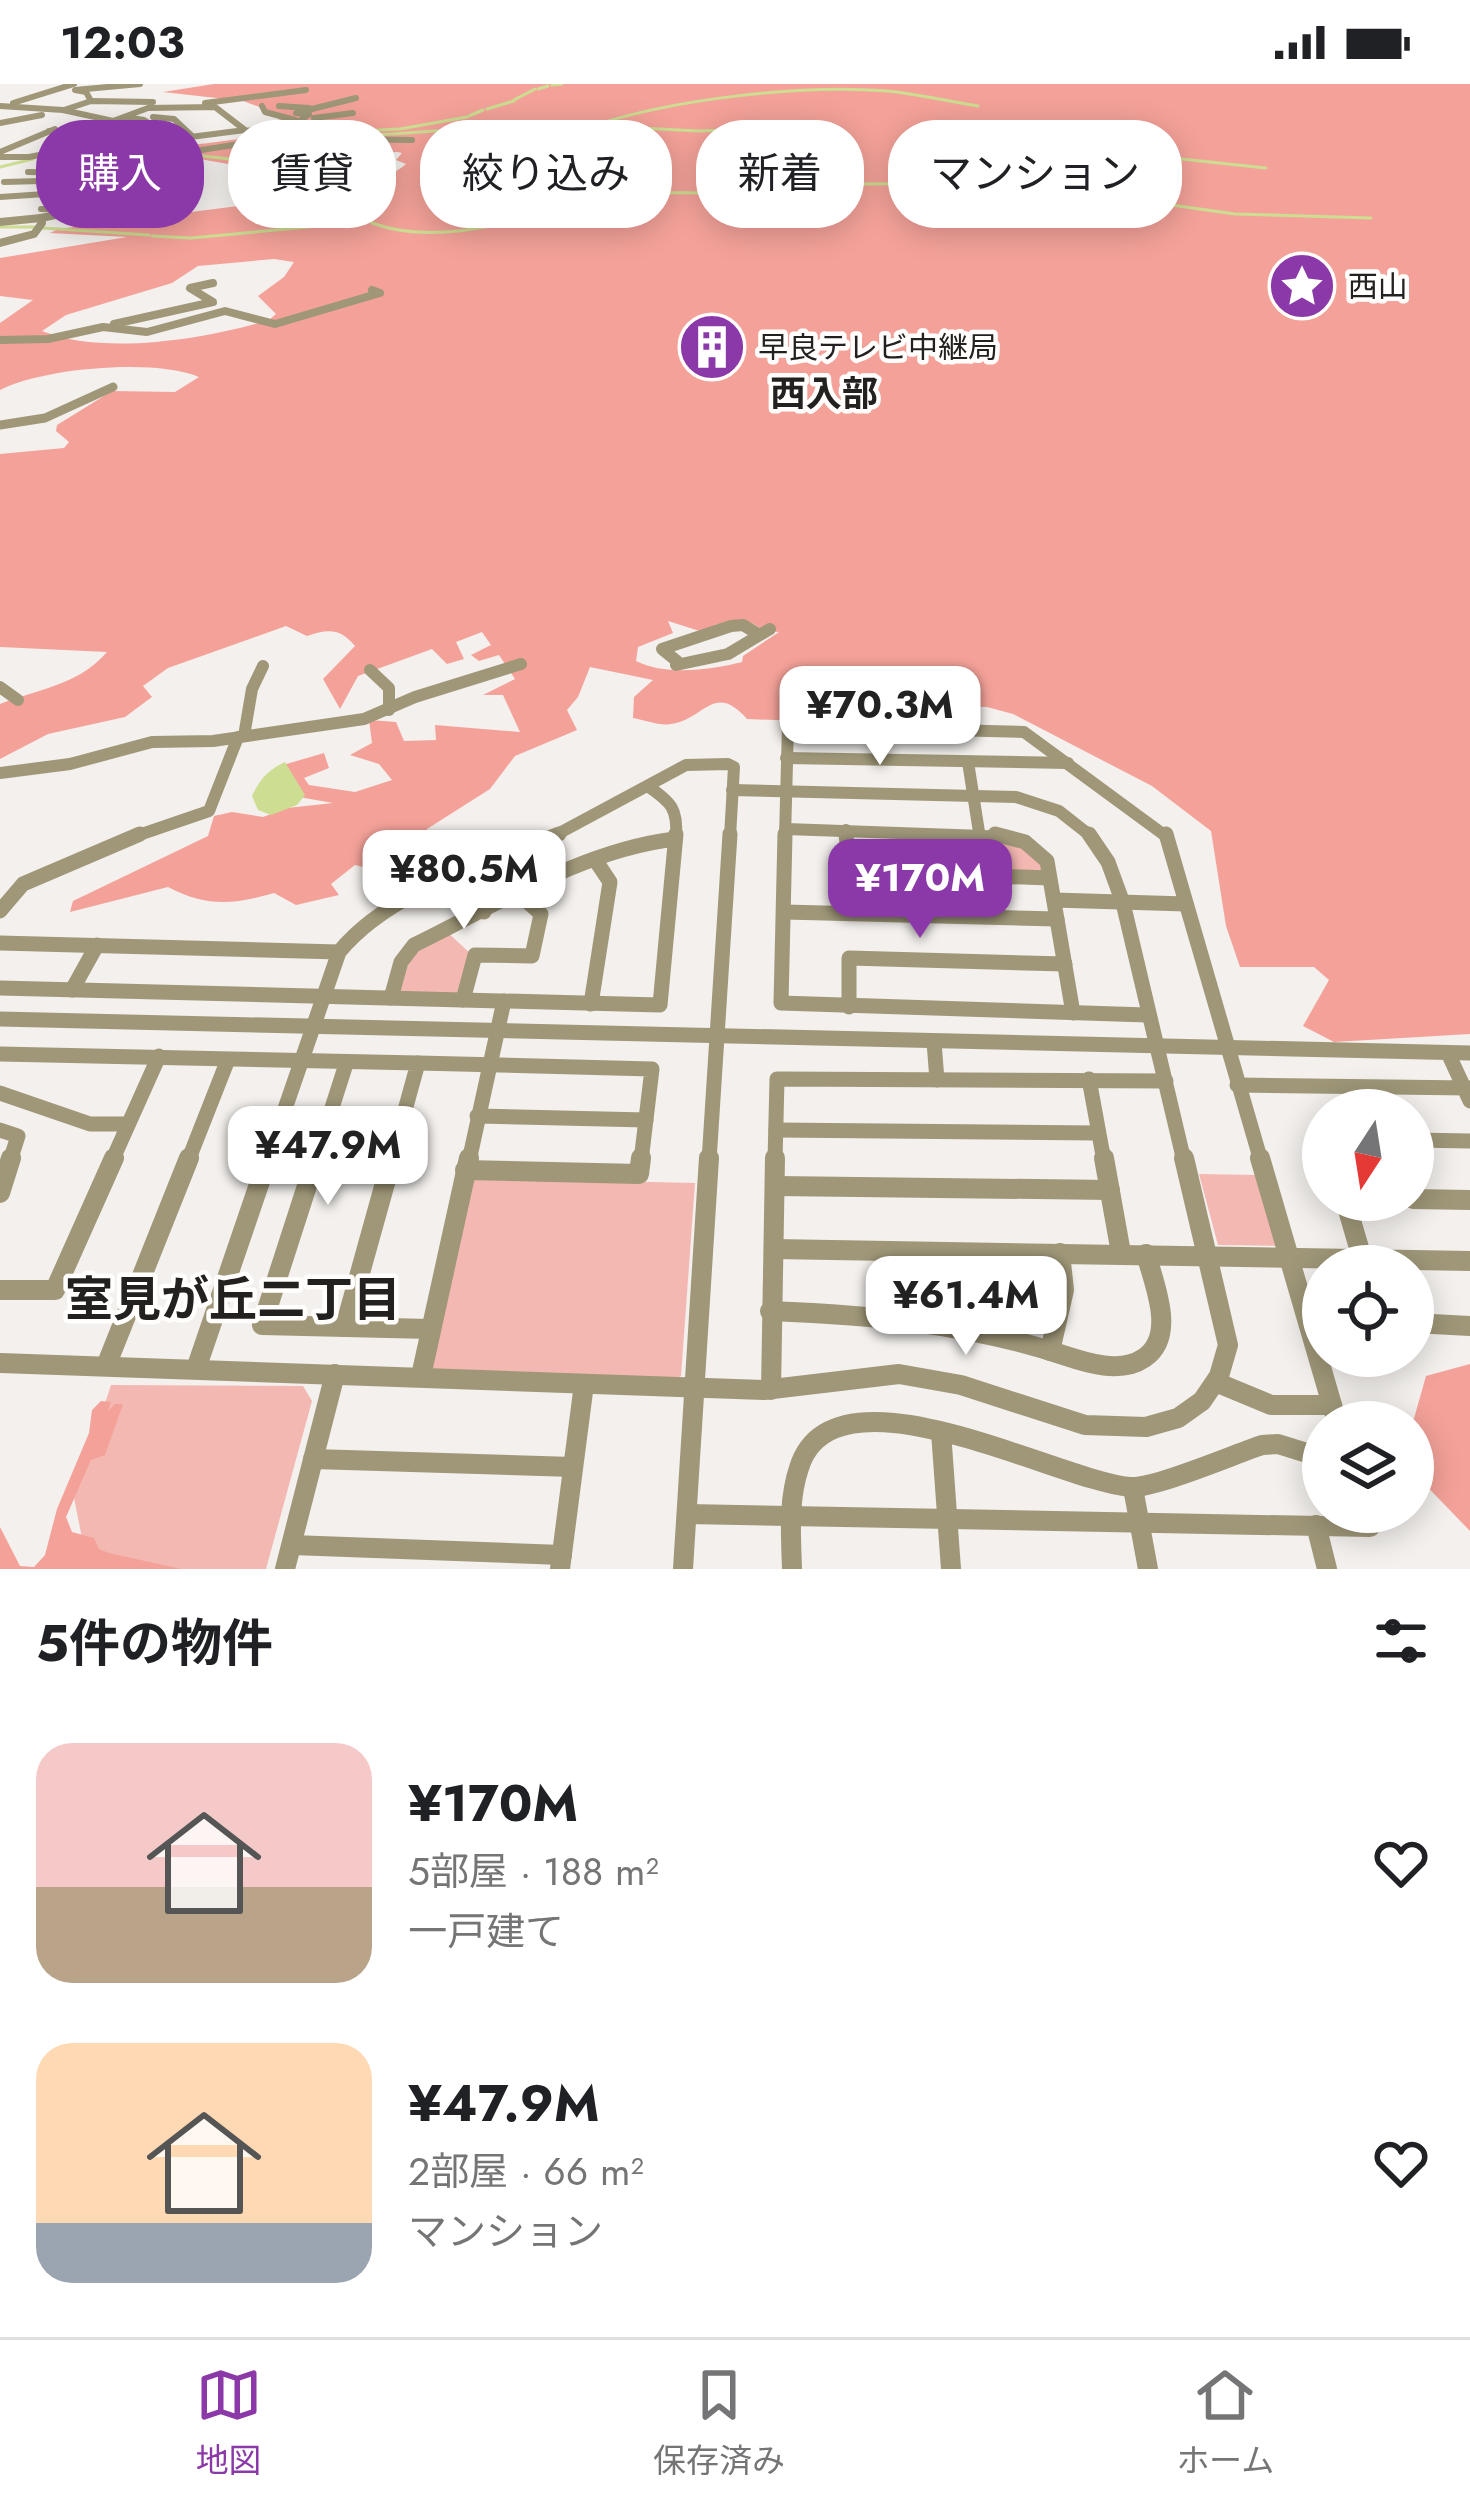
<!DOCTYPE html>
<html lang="ja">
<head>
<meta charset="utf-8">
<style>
	:root { --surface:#fff; --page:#f6f6f6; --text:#202124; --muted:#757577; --line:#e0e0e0; --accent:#8b39a8 }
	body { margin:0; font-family:Jost,"Noto Sans JP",sans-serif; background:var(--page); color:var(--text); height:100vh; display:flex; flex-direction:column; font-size:45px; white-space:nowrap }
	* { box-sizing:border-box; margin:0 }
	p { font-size:39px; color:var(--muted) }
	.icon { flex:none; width:66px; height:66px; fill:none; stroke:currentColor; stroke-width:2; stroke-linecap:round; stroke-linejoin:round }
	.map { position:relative; height:1485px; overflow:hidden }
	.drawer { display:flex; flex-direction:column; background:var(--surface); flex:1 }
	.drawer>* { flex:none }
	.top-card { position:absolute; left:36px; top:36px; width:1398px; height:108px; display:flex; gap:24px }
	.needle { width:78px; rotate:192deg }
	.controls { position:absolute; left:1302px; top:1005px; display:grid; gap:24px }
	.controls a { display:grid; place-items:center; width:132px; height:132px; border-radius:50%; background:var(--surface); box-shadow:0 6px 30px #0003; font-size:60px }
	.price { position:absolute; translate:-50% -102px; padding:0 27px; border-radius:24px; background:#fff; color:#222; font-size:39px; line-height:78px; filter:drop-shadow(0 3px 6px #0008) }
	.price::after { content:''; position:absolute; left:50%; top:72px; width:36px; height:27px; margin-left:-18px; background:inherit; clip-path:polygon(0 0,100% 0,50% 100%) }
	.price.active { background:var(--accent); color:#fff }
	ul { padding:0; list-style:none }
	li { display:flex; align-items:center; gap:36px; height:300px; padding:0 36px }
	li span { display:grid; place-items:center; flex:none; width:336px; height:240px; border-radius:36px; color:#555 }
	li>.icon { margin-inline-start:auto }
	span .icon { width:144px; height:144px; fill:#fffc; stroke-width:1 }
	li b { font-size:51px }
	h2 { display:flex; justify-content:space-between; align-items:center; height:144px; padding:0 36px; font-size:51px }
	.pill { padding:0 42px; border-radius:48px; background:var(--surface); box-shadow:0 6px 30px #0003; font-size:42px; line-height:108px }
	.pill.active { background:var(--accent); color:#fff }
	.status { display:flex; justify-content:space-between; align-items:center; height:84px; padding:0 60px; background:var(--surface); direction:ltr }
	.status svg { height:33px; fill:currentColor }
	.tabs { display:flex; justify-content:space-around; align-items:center; height:168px; border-top:3px solid var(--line); background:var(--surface); font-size:33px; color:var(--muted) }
	.tabs a { display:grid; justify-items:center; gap:6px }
	.tabs .active { color:var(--accent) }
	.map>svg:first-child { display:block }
	.green { fill:#f4b8b2 }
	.forest { fill:#f4a299; fill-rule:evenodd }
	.water { fill:#cddd91 }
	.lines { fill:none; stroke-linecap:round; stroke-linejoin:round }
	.stream { stroke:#cddd91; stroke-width:3 }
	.minor-far5 { stroke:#9f9778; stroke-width:6 }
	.minor-far4 { stroke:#9f9778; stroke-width:8 }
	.minor-far3 { stroke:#9f9778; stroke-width:9 }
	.minor-far2 { stroke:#9f9778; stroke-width:12 }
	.minor-far1 { stroke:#9f9778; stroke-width:15 }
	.minor { stroke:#9f9778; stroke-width:20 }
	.labels { text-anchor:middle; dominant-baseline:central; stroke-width:9; stroke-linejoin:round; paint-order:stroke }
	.far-poi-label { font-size:30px; fill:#222120; stroke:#fffefc; text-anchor:start }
	.far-quarter-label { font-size:36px; font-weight:bold; fill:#222120; stroke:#fffefc }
	.near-neighbourhood-label { font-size:48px; font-weight:bold; fill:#222120; stroke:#fffefc }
</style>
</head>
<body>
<div class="status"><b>12:03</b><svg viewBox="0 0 49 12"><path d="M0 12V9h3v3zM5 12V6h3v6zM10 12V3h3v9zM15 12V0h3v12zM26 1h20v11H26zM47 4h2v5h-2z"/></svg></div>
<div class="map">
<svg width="1470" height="1485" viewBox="0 0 1470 1485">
	<rect width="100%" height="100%" fill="#f3f0ed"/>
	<g class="green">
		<polygon points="970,750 1014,757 1041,777 1042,787 976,785"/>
		<polygon points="447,848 470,869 459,909 400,909 412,867"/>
		<polygon points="1199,1090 1258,1091 1280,1162 1218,1161"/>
		<polygon points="470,1094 695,1099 681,1292 676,1295 436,1287 431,1282"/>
		<polygon points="111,1301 303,1302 312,1317 266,1485 117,1485 84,1464 74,1414"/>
	</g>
	<g class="forest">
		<path d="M1470,0V950L1334,958L1303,942L1329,896L1314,883H1240L1226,842L1211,747L1152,702L1013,630L987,623L930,622L883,640L747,635C714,597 704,636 671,640C660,642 644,636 633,634L634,613L653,596L590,583L578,613L567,626L577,646L515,672L490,705L427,745L418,777L383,788L355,781L331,800L339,811L296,821L274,809C233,821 206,823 168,803L70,828L73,817L208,752L214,732L232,728L263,733L287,724L333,719L293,712L283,681L324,669L329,684L304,694L309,701L355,708L392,696L379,680L350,671L372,659L369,636L396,638L404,657L436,656L435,641L520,648L503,611H483L515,595L499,571L479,577L471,571L491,561L482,548L456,558L464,575L447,580L432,565L358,592L340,625L323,595L355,562C340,544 328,545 307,552L286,542L168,584L143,602L152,613L125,633L48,650L0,675V620C38,605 79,601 107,568L0,563V370L64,364L69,358L56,347L57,341L112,307L175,308L199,293C155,274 42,284 0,306V239L33,216L0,212V174L127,153L50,149L58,145L254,120L261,114L239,106C261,98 282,105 305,106C334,107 383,100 406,80L396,76L402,69L397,68L319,71L261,86L183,72L174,66C203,54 268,62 282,31L243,17L163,8L214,0ZM274,175L294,178L284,193L258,212L276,230L269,236C206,255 104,272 42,247L66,231L172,199L198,182ZM668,537L706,549L717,540L752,539L765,547L779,548L743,572L742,578C711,586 665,592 636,577L638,563L673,549Z"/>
		<polygon points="1470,1280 1470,1447 1413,1388 1413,1338 1426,1292"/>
		<polygon points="101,1317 111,1318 108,1327 115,1320 123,1320 105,1371 91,1376 66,1433 72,1448 94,1454 99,1465 109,1469 181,1485 0,1485 0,1443 20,1482 34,1483 45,1471 57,1425 89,1349 92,1326"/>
	</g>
	<path class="water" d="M285,678L305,711L297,721L271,731L258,726L252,712C260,695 268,686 285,678Z"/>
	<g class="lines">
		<g class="stream">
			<polyline points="552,1 562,0"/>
			<polyline points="538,5 548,2"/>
			<polyline points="514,16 535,5"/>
			<polyline points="487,25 514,17"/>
			<polyline points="469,32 483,26"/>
			<path d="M595,41C676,15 802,0 887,7C917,10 948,17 978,22"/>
			<polyline points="601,42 698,47 785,44"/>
			<polyline points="400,45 467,33"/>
			<polyline points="393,50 543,39 594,41"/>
			<polyline points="280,64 307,50 398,45"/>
			<polyline points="78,66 129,64 239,76 323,54 391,50"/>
			<polyline points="1095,73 1127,68 1160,72"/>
			<polyline points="1163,73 1266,84"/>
			<polyline points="0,83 33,75"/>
			<polyline points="1034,99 1069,78 1091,74"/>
			<polyline points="763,110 776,111"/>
			<polyline points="783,110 816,112"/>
			<polyline points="820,113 833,114 863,100 1016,99 1235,130 1371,134"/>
			<path d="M372,139C450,168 549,123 627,112C669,106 715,110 757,109"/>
			<polyline points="0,143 34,143"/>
			<polyline points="43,144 149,151"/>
			<polyline points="152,152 191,154 362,138"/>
		</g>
		<g class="minor-far5">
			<polyline points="91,17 86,8 75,6 140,0"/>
			<polyline points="13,19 74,0"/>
			<polyline points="205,19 306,6"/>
			<polyline points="0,22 63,26 113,37 148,24 215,23 245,46 175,55 144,36 124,33"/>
			<polyline points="262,22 265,28 295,36"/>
			<polyline points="279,22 309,24"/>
			<polyline points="64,26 91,17 153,18"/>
			<polyline points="153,33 174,35 192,52"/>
			<polyline points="314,34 353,29"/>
			<polyline points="0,39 42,31"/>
			<polyline points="49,47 148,45"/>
			<polyline points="246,47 297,39 309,30 296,29 356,14"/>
			<polyline points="325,60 347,55 412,56"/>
			<polyline points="195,67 259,57"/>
			<polyline points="0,68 55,45"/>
			<polyline points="0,73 29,73 107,58 90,40"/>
			<polyline points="28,88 77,89 54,112"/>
			<polygon points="196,95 184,104 95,114 91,107"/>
			<polyline points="4,98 41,97"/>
			<polyline points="89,108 94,94 139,92"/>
			<polyline points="0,113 91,107"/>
			<polyline points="41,125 78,126 61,130"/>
		</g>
		<g class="minor-far4">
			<polyline points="41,134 75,127"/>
			<polyline points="0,138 41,134 42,139 34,150 0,159"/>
			<polyline points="114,240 213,218 190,204 213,199"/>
			<polyline points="0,256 48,255 103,243 147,248 225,227 275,240 380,209 372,206"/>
		</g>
		<polyline class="minor-far3" points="0,341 45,334 113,303"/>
		<g class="minor-far2">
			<polyline points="678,578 662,565 731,542 743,541 758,550"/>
			<polyline points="676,581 728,570 770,545"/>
			<polyline points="370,586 389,604 389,626"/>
			<polyline points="0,603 18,616"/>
			<polyline points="244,652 252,605 263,582"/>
			<polyline points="786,674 1068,679"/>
			<polyline points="968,678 979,748"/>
			<polyline points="0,689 70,680 152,658 213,657 364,635 415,613 521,580"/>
			<path d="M649,703C671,718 678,725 676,753"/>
			<polyline points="732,706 1016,713 1059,727 1092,753"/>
			<polyline points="786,745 1011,753"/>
			<polyline points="846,746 847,753"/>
			<polyline points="133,753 209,727 238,653"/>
			<polyline points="552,753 686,681 728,680 734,683 730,753"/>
			<polyline points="785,753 788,642 1024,648 1167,753"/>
		</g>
		<g class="minor-far1">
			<polyline points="785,750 781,919 1147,931"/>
			<polyline points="846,750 850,787 1049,794"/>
			<polyline points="995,750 1025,758 1047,777 1073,929"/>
			<polyline points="1089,750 1108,778 1123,819 1184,1077"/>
			<polyline points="1166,750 1261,1077"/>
			<polyline points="453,795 484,828"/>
			<polyline points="1054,816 1186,820"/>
			<polyline points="0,827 23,800 140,750"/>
			<polyline points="785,828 1057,835"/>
			<polyline points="0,859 339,868"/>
			<polyline points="0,904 660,921 676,750"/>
			<polyline points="72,906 97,861"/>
			<path d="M391,914L401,878L414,861C496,821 583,766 675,755"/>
			<polyline points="463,916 475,871 532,872 541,830 520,811"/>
			<polyline points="591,920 610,798 596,777"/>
			<polyline points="849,923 849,874 1065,880"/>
			<polyline points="0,935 1470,969"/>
			<polyline points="934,958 937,996"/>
			<polyline points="1448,969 1470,1017"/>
			<polyline points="0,970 418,979 391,1077"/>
			<polyline points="418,979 652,985 641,1077"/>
			<polyline points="1089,995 1104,1077"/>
			<polyline points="1237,1001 1470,1004"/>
			<polyline points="0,1009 90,1040 127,1040"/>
			<polyline points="477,1032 646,1036"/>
			<polyline points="0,1046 18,1052 10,1077"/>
			<polyline points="776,1046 1098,1049"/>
			<polyline points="1413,1056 1470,1057"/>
			<polyline points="112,1077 159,972"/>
			<polyline points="188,1077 227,978"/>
			<path d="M267,1077L339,868C391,805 485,781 559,750"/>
			<polyline points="315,1077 346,980"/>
			<polyline points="469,1077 504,917"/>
			<polyline points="709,1077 730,750"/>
			<polyline points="775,1077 777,995 1166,997"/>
		</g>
		<g class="minor">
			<polyline points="316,1074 262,1241 430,1245"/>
			<polyline points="1104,1074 1121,1169"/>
			<polyline points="1260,1074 1337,1338"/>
			<polyline points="465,1086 639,1090 641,1074"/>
			<polyline points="776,1102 1110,1106"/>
			<polyline points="0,1109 11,1074"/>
			<polyline points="1413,1115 1470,1116"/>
			<polyline points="1345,1116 1362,1174"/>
			<polyline points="774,1165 1470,1177"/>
			<polyline points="0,1206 55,1206 114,1074"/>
			<path d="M770,1227C870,1231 967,1239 1063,1271C1087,1279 1121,1290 1144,1274C1177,1252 1154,1200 1146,1170"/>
			<polyline points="1413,1239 1470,1242"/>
			<polyline points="345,1243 392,1074"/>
			<polyline points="1050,1267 1064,1206 1060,1169"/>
			<polyline points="0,1279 764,1306 899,1290 961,1301 1085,1341 1146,1343 1178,1334 1202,1317 1219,1292 1228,1261 1184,1074"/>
			<polyline points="106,1282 189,1074"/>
			<polyline points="196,1285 268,1074"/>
			<polyline points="421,1292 469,1074"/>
			<polyline points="1218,1299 1271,1321 1332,1321"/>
			<polyline points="771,1306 775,1074"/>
			<polyline points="941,1348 951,1485"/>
			<polyline points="313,1375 573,1383"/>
			<polyline points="1133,1404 1148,1485"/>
			<polyline points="687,1430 1370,1443 1366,1428"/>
			<polyline points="1316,1441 1327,1485"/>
			<polyline points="292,1461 562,1471"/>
			<polyline points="285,1485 335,1290"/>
			<polyline points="560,1485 584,1300"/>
			<polyline points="683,1485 709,1074"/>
			<path d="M792,1485C791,1452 788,1416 799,1384C833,1273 1058,1397 1130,1403C1153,1405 1235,1370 1262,1361L1278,1360L1323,1374"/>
		</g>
	</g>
	<defs>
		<symbol id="sight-disc" viewBox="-11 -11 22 22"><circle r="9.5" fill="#8b39a8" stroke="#fffefc"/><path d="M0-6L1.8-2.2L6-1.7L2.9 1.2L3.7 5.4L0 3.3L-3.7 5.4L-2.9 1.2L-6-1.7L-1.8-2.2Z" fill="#fff"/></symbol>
		<symbol id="building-disc" viewBox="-11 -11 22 22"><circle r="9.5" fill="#8b39a8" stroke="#fffefc"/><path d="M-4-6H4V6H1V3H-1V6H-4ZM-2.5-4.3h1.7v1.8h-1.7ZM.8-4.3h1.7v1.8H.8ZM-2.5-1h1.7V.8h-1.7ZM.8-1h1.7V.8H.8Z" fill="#fff"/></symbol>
	</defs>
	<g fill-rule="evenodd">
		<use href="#sight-disc" x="1264" y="164" width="76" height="76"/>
		<use href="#building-disc" x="674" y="225" width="76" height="76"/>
	</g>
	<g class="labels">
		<g class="far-poi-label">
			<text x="1348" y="202">西山</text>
			<text x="758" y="263">早良テレビ中継局</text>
		</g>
		<g class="far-quarter-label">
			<text x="824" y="309">西入部</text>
		</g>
		<g class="near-neighbourhood-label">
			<text x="233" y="1215">室見が丘二丁目</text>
		</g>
	</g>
</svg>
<div class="controls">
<a><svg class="needle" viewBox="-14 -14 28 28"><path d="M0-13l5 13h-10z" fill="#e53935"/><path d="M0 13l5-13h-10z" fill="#757577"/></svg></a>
<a><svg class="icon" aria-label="locate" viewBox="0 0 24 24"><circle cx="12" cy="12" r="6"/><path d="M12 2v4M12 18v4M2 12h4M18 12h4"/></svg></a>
<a><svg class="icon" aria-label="layers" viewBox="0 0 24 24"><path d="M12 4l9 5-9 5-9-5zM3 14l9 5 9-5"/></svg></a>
</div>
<b class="price" style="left:880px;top:684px">¥70.3M</b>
<b class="price" style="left:464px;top:848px">¥80.5M</b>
<b class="price active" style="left:920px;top:857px">¥170M</b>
<b class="price" style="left:328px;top:1124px">¥47.9M</b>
<b class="price" style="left:966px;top:1274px">¥61.4M</b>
<div class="top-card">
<a class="pill active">購入</a>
<a class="pill">賃貸</a>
<a class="pill">絞り込み</a>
<a class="pill">新着</a>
<a class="pill">マンション</a>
</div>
</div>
<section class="drawer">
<h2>5件の物件<svg class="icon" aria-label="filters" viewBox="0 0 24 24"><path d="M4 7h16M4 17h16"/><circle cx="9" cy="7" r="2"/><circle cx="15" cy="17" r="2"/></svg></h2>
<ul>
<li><span style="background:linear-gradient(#f6c9c9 60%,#b9a48a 0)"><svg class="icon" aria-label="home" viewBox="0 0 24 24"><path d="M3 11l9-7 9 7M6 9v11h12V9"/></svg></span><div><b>¥170M</b><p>5部屋 · 188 m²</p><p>一戸建て</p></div><svg class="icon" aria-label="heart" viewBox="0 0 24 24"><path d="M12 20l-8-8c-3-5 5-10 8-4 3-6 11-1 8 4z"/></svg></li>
<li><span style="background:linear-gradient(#ffd9b3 75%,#9aa5b1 0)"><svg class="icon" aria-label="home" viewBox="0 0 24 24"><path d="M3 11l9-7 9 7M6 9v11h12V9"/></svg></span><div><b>¥47.9M</b><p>2部屋 · 66 m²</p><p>マンション</p></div><svg class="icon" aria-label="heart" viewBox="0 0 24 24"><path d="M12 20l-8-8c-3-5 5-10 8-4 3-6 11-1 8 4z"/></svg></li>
</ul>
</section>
<nav class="tabs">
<a class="active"><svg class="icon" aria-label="map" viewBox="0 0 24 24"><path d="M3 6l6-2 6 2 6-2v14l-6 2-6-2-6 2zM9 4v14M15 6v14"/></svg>地図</a>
<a><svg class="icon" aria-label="saved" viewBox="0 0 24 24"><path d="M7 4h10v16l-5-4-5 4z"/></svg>保存済み</a>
<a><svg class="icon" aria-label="home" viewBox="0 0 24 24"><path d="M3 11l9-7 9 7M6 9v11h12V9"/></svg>ホーム</a>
</nav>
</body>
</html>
